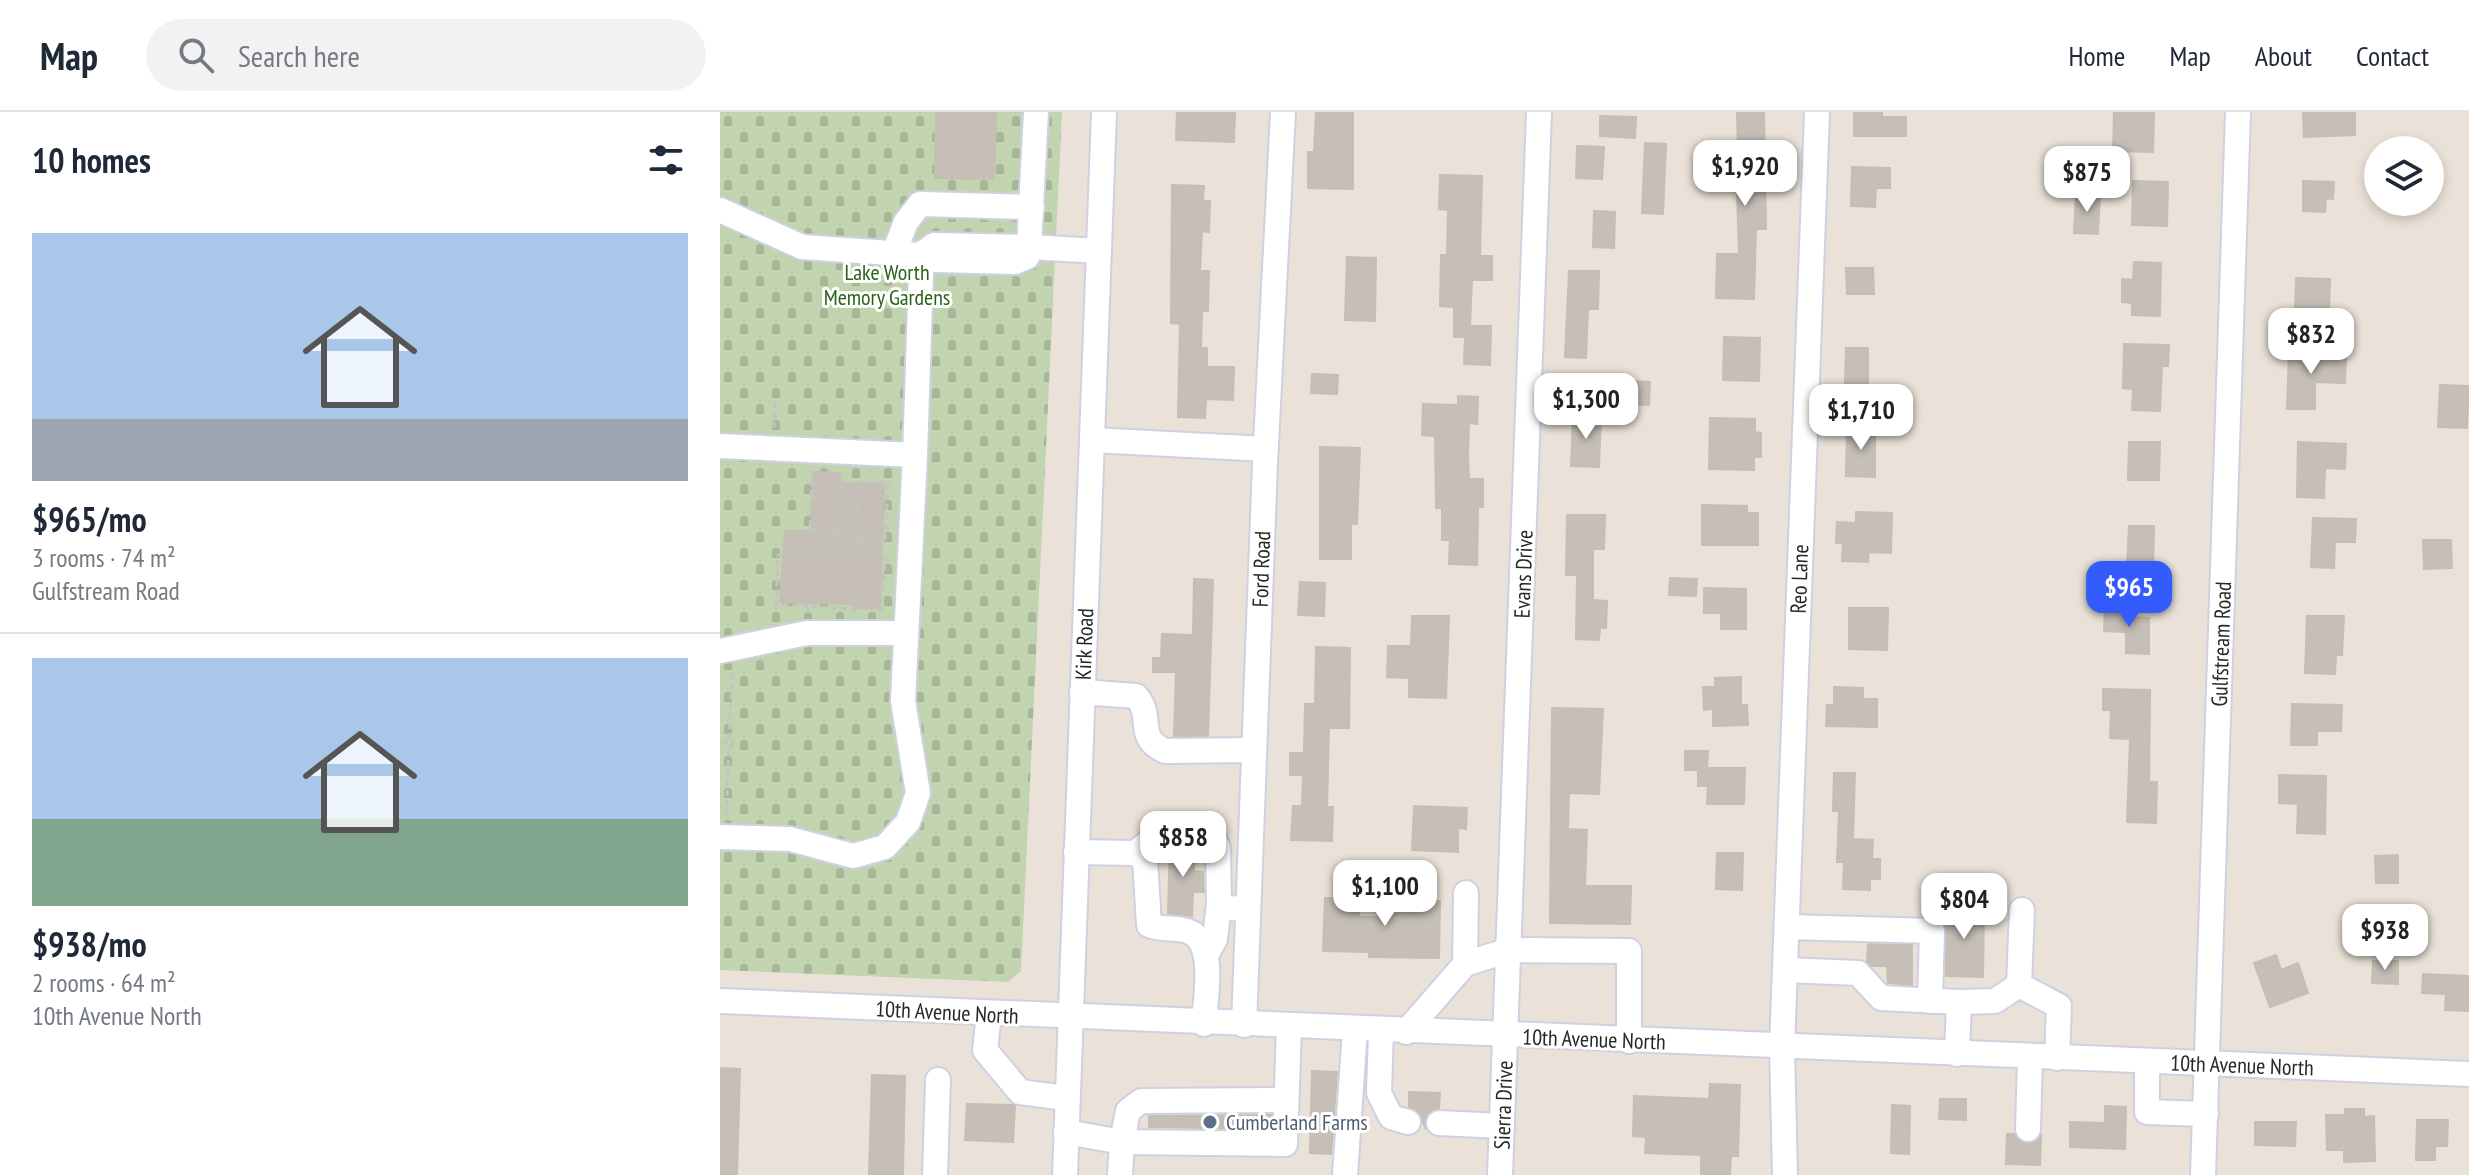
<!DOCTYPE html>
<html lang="en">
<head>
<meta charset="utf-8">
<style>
	:root { --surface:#fff; --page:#f2f2f3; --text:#1f2937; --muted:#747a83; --line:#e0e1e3; --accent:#345bfb }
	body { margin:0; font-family:"PT Sans Narrow",sans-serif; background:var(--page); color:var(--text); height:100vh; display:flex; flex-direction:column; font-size:30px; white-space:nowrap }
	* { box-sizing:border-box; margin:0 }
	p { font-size:26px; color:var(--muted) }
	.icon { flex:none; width:44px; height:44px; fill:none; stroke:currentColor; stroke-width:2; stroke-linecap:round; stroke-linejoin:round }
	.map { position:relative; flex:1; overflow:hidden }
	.drawer { display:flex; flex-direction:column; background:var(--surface); width:720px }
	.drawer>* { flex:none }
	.controls { position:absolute; left:1644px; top:24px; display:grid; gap:16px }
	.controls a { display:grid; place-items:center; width:80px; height:80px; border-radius:50%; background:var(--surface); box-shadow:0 4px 12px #0003; font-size:40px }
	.price { position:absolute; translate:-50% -68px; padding:0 18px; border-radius:16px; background:#fff; color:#222; font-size:26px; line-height:52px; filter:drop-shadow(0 2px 4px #0008) }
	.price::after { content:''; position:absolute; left:50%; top:48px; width:24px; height:18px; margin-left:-12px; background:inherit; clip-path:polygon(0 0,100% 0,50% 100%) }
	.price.on { background:var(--accent); color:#fff }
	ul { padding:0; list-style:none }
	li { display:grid; align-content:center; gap:16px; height:424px; padding:0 32px }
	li+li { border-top:2px solid var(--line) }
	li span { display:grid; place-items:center; height:248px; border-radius:0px; color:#555 }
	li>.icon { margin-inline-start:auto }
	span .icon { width:144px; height:144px; fill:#fffc; stroke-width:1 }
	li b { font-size:34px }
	h2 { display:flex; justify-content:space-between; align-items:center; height:96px; padding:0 32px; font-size:34px }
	header { display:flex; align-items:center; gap:48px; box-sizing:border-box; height:112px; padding:0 40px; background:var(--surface); border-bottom:2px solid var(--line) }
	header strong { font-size:38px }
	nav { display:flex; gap:44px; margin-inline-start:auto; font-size:28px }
	.search { width:560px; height:72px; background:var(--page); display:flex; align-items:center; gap:20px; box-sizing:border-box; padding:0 28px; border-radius:44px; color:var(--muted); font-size:30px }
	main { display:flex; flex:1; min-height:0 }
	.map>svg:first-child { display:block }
	.cemetery { fill:url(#cemetery-stones) }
	.building { fill:#c5bfb8; stroke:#c5beb2; stroke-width:2 }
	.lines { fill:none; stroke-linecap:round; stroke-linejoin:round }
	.minor-casing { stroke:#cdd1e1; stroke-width:28 }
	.path { stroke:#c3c3c3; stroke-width:3; stroke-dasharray:6 4; stroke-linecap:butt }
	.minor { stroke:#fff; stroke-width:24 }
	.service-dot { fill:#5c6f8a; stroke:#fff; stroke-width:3 }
	.labels { text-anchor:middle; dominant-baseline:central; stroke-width:6; stroke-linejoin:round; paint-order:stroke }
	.park-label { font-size:22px; fill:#296318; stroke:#fff }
	.street-label { font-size:22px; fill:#272727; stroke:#fff }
	.service-label { font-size:22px; fill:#4e5e75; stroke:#fff; text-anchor:start }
</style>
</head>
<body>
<header>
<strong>Map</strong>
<div class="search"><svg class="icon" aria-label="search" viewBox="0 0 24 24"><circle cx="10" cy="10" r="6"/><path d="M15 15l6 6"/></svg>Search here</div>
<nav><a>Home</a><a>Map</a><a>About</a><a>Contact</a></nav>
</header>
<main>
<section class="drawer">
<h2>10 homes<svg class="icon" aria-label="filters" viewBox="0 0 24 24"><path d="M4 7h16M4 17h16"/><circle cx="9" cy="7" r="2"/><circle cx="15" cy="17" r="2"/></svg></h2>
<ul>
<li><span style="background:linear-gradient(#a9c7e8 75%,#9aa5b1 0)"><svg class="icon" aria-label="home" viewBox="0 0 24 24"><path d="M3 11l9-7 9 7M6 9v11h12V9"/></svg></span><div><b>$965/mo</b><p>3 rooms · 74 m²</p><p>Gulfstream Road</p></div></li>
<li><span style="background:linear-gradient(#a9c7e8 65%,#7fa58c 0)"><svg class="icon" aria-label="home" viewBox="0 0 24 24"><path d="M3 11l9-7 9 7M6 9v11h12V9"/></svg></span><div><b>$938/mo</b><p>2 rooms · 64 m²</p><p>10th Avenue North</p></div></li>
</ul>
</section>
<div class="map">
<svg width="1749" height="1063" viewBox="0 0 1749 1063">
	<defs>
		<pattern id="cemetery-stones" width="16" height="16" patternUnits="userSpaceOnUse" patternTransform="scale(2)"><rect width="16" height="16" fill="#c1d4af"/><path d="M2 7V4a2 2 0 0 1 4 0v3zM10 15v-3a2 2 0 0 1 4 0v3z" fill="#a6b697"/></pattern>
	</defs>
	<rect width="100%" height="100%" fill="#eae2d8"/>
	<polygon class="cemetery" points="0,0 342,0 301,859 288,870 0,858"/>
	<g class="building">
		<polygon points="216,0 276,0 274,67 215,66"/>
		<polygon points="457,0 515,0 514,30 456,28"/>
		<polygon points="596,0 633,0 633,77 588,76 588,40 594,40"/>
		<polygon points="1017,0 1044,0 1046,117 1036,117 1034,187 996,186 997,142 1019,142 1017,79 1007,79 1007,46 1018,46"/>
		<polygon points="1134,0 1162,0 1162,5 1186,5 1186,24 1134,24"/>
		<polygon points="1394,0 1434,0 1433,40 1393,39"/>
		<polygon points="1583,0 1635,0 1635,23 1584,25"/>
		<polygon points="880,4 916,5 915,26 880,24"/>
		<polygon points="925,31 946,32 943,102 922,101"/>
		<polygon points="857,34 884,35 882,67 856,66"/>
		<polygon points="1132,55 1170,56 1170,76 1156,76 1155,95 1131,94"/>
		<polygon points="720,63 762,64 760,144 772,144 772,168 752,168 750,214 771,214 770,253 744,252 745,225 734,225 734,195 720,194 721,143 727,143 728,98 719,97"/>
		<polygon points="1413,69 1448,70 1447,114 1412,113"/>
		<polygon points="1583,69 1614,70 1613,87 1606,86 1605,100 1583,99"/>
		<polygon points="452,73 484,74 483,89 490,89 489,120 482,119 480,159 489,159 488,199 482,199 481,236 487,236 487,255 514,255 513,288 486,287 485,306 458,305 460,212 451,211"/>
		<polygon points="1356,82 1380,83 1378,122 1354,121"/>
		<polygon points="874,99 895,100 894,136 873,135"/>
		<polygon points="627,145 656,146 655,209 625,208"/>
		<polygon points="1414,150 1441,151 1440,204 1412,203 1412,191 1402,190 1402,167 1413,168"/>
		<polygon points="1126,156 1153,156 1154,182 1127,182"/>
		<polygon points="849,159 879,159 878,197 868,197 866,246 845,245"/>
		<polygon points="1576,166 1610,167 1609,201 1575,201"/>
		<polygon points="1004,225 1040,226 1039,269 1003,268"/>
		<polygon points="1404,232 1449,233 1448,254 1442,254 1440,299 1412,298 1413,277 1403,276"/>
		<polygon points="1126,236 1148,236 1148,271 1125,271"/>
		<polygon points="1569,236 1598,236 1598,246 1626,246 1625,271 1595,270 1595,297 1567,297"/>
		<polygon points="592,262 618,263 617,282 591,281"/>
		<polygon points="907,269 930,270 929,293 906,292"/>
		<polygon points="1720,273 1749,274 1747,316 1718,315"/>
		<polygon points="738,284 758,285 757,312 749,311 748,344 749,367 763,367 763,395 758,395 757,453 729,452 730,428 722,428 722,396 716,396 715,324 702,323 703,292 738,293"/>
		<polygon points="853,304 881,304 879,355 851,354"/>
		<polygon points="990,306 1035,307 1035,320 1041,321 1041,345 1034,345 1034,358 989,357"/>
		<polygon points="1127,315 1155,315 1155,365 1126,364"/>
		<polygon points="1409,330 1440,330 1439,368 1408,368"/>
		<polygon points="1578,330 1626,332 1625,357 1605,356 1604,386 1577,385"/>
		<polygon points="600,335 640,336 637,412 631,412 631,447 600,447"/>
		<polygon points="94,360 120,361 120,371 164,372 160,496 135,496 135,492 60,490 65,419 92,419"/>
		<polygon points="982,393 1027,394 1027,401 1038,401 1038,433 982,433"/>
		<polygon points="1136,400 1172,401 1171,441 1149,440 1148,450 1122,449 1123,431 1116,431 1117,410 1136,411"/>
		<polygon points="847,403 885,403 884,437 873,437 873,488 887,489 886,516 880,516 879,528 856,527 857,463 846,463"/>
		<polygon points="1593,406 1636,407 1635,430 1615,430 1614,456 1591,455"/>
		<polygon points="1409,414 1434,414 1433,455 1407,454"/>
		<polygon points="1703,428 1731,428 1732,456 1704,457"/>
		<polygon points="950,466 977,467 976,484 949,483"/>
		<polygon points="474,467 493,468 488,624 454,624 456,560 433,560 433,546 441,546 442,522 473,523"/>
		<polygon points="580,470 605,471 604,504 578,503"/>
		<polygon points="984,476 1026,477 1026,517 1001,517 1001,501 984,501"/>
		<polygon points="1385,494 1407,494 1407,505 1429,506 1429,542 1406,541 1406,520 1384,519"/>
		<polygon points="1129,496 1168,496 1167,538 1129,537"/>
		<polygon points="692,504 729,504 726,586 689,585 689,566 667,565 668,534 691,534"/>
		<polygon points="1587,504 1624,504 1622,543 1616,543 1615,562 1585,561"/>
		<polygon points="596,535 630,536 629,616 609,616 607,695 613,695 612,729 571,728 573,694 582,694 583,663 570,663 570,641 584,641 585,592 595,592"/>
		<polygon points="1021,565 1021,593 1027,593 1028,613 993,614 993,597 984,598 983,575 995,575 995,566"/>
		<polygon points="1114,575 1143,576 1143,587 1157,587 1157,615 1106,614 1107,593 1114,593"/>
		<polygon points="1383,577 1430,578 1429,670 1437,670 1436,711 1407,710 1410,627 1390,626 1391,598 1383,598"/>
		<polygon points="1572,592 1622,593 1621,619 1597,619 1597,633 1571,633"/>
		<polygon points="832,596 883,597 879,682 849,681 848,717 867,718 865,774 911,774 910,812 830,811"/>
		<polygon points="965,639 988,639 987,656 1025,656 1024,692 987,692 988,674 978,674 978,658 965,658"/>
		<polygon points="1114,661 1135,661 1133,727 1153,728 1152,747 1160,747 1160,767 1150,767 1150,778 1123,777 1124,750 1117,750 1119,699 1113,699"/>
		<polygon points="1559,663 1606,664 1605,722 1577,721 1578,692 1559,691"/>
		<polygon points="694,694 747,696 746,717 738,716 738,740 692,738"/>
		<polygon points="453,730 475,731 474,759 483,760 484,780 473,780 472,804 448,801 450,733"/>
		<polygon points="997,741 1023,741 1022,778 996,777"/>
		<polygon points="1678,743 1678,771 1656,771 1655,744"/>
		<polygon points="670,779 703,780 703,789 720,789 719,846 649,845 649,840 603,839 605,786 639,787 639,805 670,805"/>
		<polygon points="1224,794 1264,795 1263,865 1226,864"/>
		<polygon points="1148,832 1192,833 1192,873 1168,871 1167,854 1152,854 1147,850"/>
		<polygon points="1556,843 1561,858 1578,851 1588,881 1550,895 1534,851"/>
		<polygon points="1653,849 1678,849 1678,872 1652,871"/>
		<polygon points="1703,862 1749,864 1749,899 1725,898 1726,882 1702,881"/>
		<polygon points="0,956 20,957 17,1063 0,1063"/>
		<polygon points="592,959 617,960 611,1042 590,1041"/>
		<polygon points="152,963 185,964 183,1063 149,1063"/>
		<polygon points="990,972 1020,973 1018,1044 1011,1044 1010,1063 981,1063 981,1043 925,1041 926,1025 913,1024 914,984 989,987"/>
		<polygon points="689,980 720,981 719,996 707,1002 705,1015 699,1000 689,995"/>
		<polygon points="1220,987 1246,987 1246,1008 1219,1007"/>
		<polygon points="247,992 295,993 293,1030 245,1028"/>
		<polygon points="1172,993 1190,994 1189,1042 1171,1041"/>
		<polygon points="1385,994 1406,995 1405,1037 1350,1035 1350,1010 1385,1011"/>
		<polygon points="1625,997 1644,997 1644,1005 1654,1004 1655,1049 1624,1050 1624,1038 1607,1038 1606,1003 1625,1003"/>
		<polygon points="551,1003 551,1017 429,1015 429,1004"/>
		<polygon points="1697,1008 1728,1008 1727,1034 1715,1034 1715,1048 1696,1048"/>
		<polygon points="1535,1010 1576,1010 1575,1034 1535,1033"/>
		<polygon points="1287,1022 1294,1022 1307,1032 1321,1023 1320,1053 1286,1052"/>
	</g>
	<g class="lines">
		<defs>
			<g id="minor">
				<polyline points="316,0 309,135 379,139"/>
				<polyline points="0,98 82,135 200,143 201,162 195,343 0,334"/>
				<polygon points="214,133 309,135 307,145 295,150 214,148 200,143"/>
				<polyline points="174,141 186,110 200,92 312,95"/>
				<polyline points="372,328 546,337"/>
				<polyline points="0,539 87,521 184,521"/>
				<path d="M362,580L416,584C435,605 414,625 445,639L534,638"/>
				<polyline points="0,725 70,727 133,744 165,735 188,710 198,681 183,589 195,343"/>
				<path d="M356,740L415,741L425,747L429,813C443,819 460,814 472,821C496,835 485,889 484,912"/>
				<polyline points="415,741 448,715 489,716 498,736 499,790 506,796 528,797"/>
				<polyline points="1067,815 1212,819 1210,889"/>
				<polyline points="486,843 495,827 499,790"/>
				<polyline points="745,852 746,781"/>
				<polyline points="1065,858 1138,861 1161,886 1239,890 1237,942"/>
				<polyline points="1299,873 1339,894 1337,946"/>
				<polyline points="0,889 1749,962"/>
				<polyline points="1239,890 1275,889 1299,873 1302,798"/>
				<polyline points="269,902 265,938 300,980 346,986"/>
				<polyline points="524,913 545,351 563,0"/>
				<polyline points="661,919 659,981 671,1005 688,1010"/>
				<polyline points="686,920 745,852 789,838 909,839 909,929"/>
				<polyline points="1427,950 1427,1000 1486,1002"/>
				<polyline points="566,988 421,989 408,999 402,1030 565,1032 569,915"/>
				<polyline points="719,1011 782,1014"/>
				<polyline points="1308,1017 1310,945"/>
				<polyline points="346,1020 402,1030 400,1063"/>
				<polyline points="215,1063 218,968"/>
				<polyline points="345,1063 384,0"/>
				<polyline points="625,1063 635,918"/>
				<polyline points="780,1063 819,0"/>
				<polyline points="1065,1063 1062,935 1097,0"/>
				<polyline points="1483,1063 1518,0"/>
			</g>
		</defs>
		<use href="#minor" class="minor-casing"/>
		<g class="path">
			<polyline points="54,316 55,287"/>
			<polyline points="92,358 90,418 116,419"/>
			<polyline points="137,429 138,370 168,371 165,430 137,429 136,439 164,440"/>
			<polyline points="88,494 56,492 58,443 115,446 116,419 120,419 121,361"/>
			<polyline points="161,499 166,440"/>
			<polyline points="88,501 88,494 138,498"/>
			<circle cx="9" cy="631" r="4"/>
			<polyline points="9,627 12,559"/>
			<polyline points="6,704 9,635"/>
		</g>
		<use href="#minor" class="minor"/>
	</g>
	<circle class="service-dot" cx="490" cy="1010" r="8"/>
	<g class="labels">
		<g class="park-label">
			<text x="167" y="160">Lake Worth<tspan x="167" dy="25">Memory Gardens</tspan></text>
		</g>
		<g class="street-label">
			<text transform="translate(541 457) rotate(-88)">Ford Road</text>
			<text transform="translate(803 462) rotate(-88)">Evans Drive</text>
			<text transform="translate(1079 467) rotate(-88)">Reo Lane</text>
			<text transform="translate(364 532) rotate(-88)">Kirk Road</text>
			<text transform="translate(1501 532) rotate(-88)">Gulfstream Road</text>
			<text transform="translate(227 900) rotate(3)">10th Avenue North</text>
			<text transform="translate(874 927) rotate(2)">10th Avenue North</text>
			<text transform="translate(1522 953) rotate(2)">10th Avenue North</text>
			<text transform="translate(783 993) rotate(-88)">Sierra Drive</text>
		</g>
		<g class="service-label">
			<text x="506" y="1010">Cumberland Farms</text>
		</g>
	</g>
</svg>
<div class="controls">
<a><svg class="icon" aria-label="layers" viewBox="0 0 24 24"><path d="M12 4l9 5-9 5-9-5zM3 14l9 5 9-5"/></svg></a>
</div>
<b class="price" style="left:1025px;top:96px">$1,920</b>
<b class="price" style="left:1367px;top:102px">$875</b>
<b class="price" style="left:1591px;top:264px">$832</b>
<b class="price" style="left:866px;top:329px">$1,300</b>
<b class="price" style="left:1141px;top:340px">$1,710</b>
<b class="price on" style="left:1409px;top:517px">$965</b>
<b class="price" style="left:463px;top:767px">$858</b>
<b class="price" style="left:665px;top:816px">$1,100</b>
<b class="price" style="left:1244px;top:829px">$804</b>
<b class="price" style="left:1665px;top:860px">$938</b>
</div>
</main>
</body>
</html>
